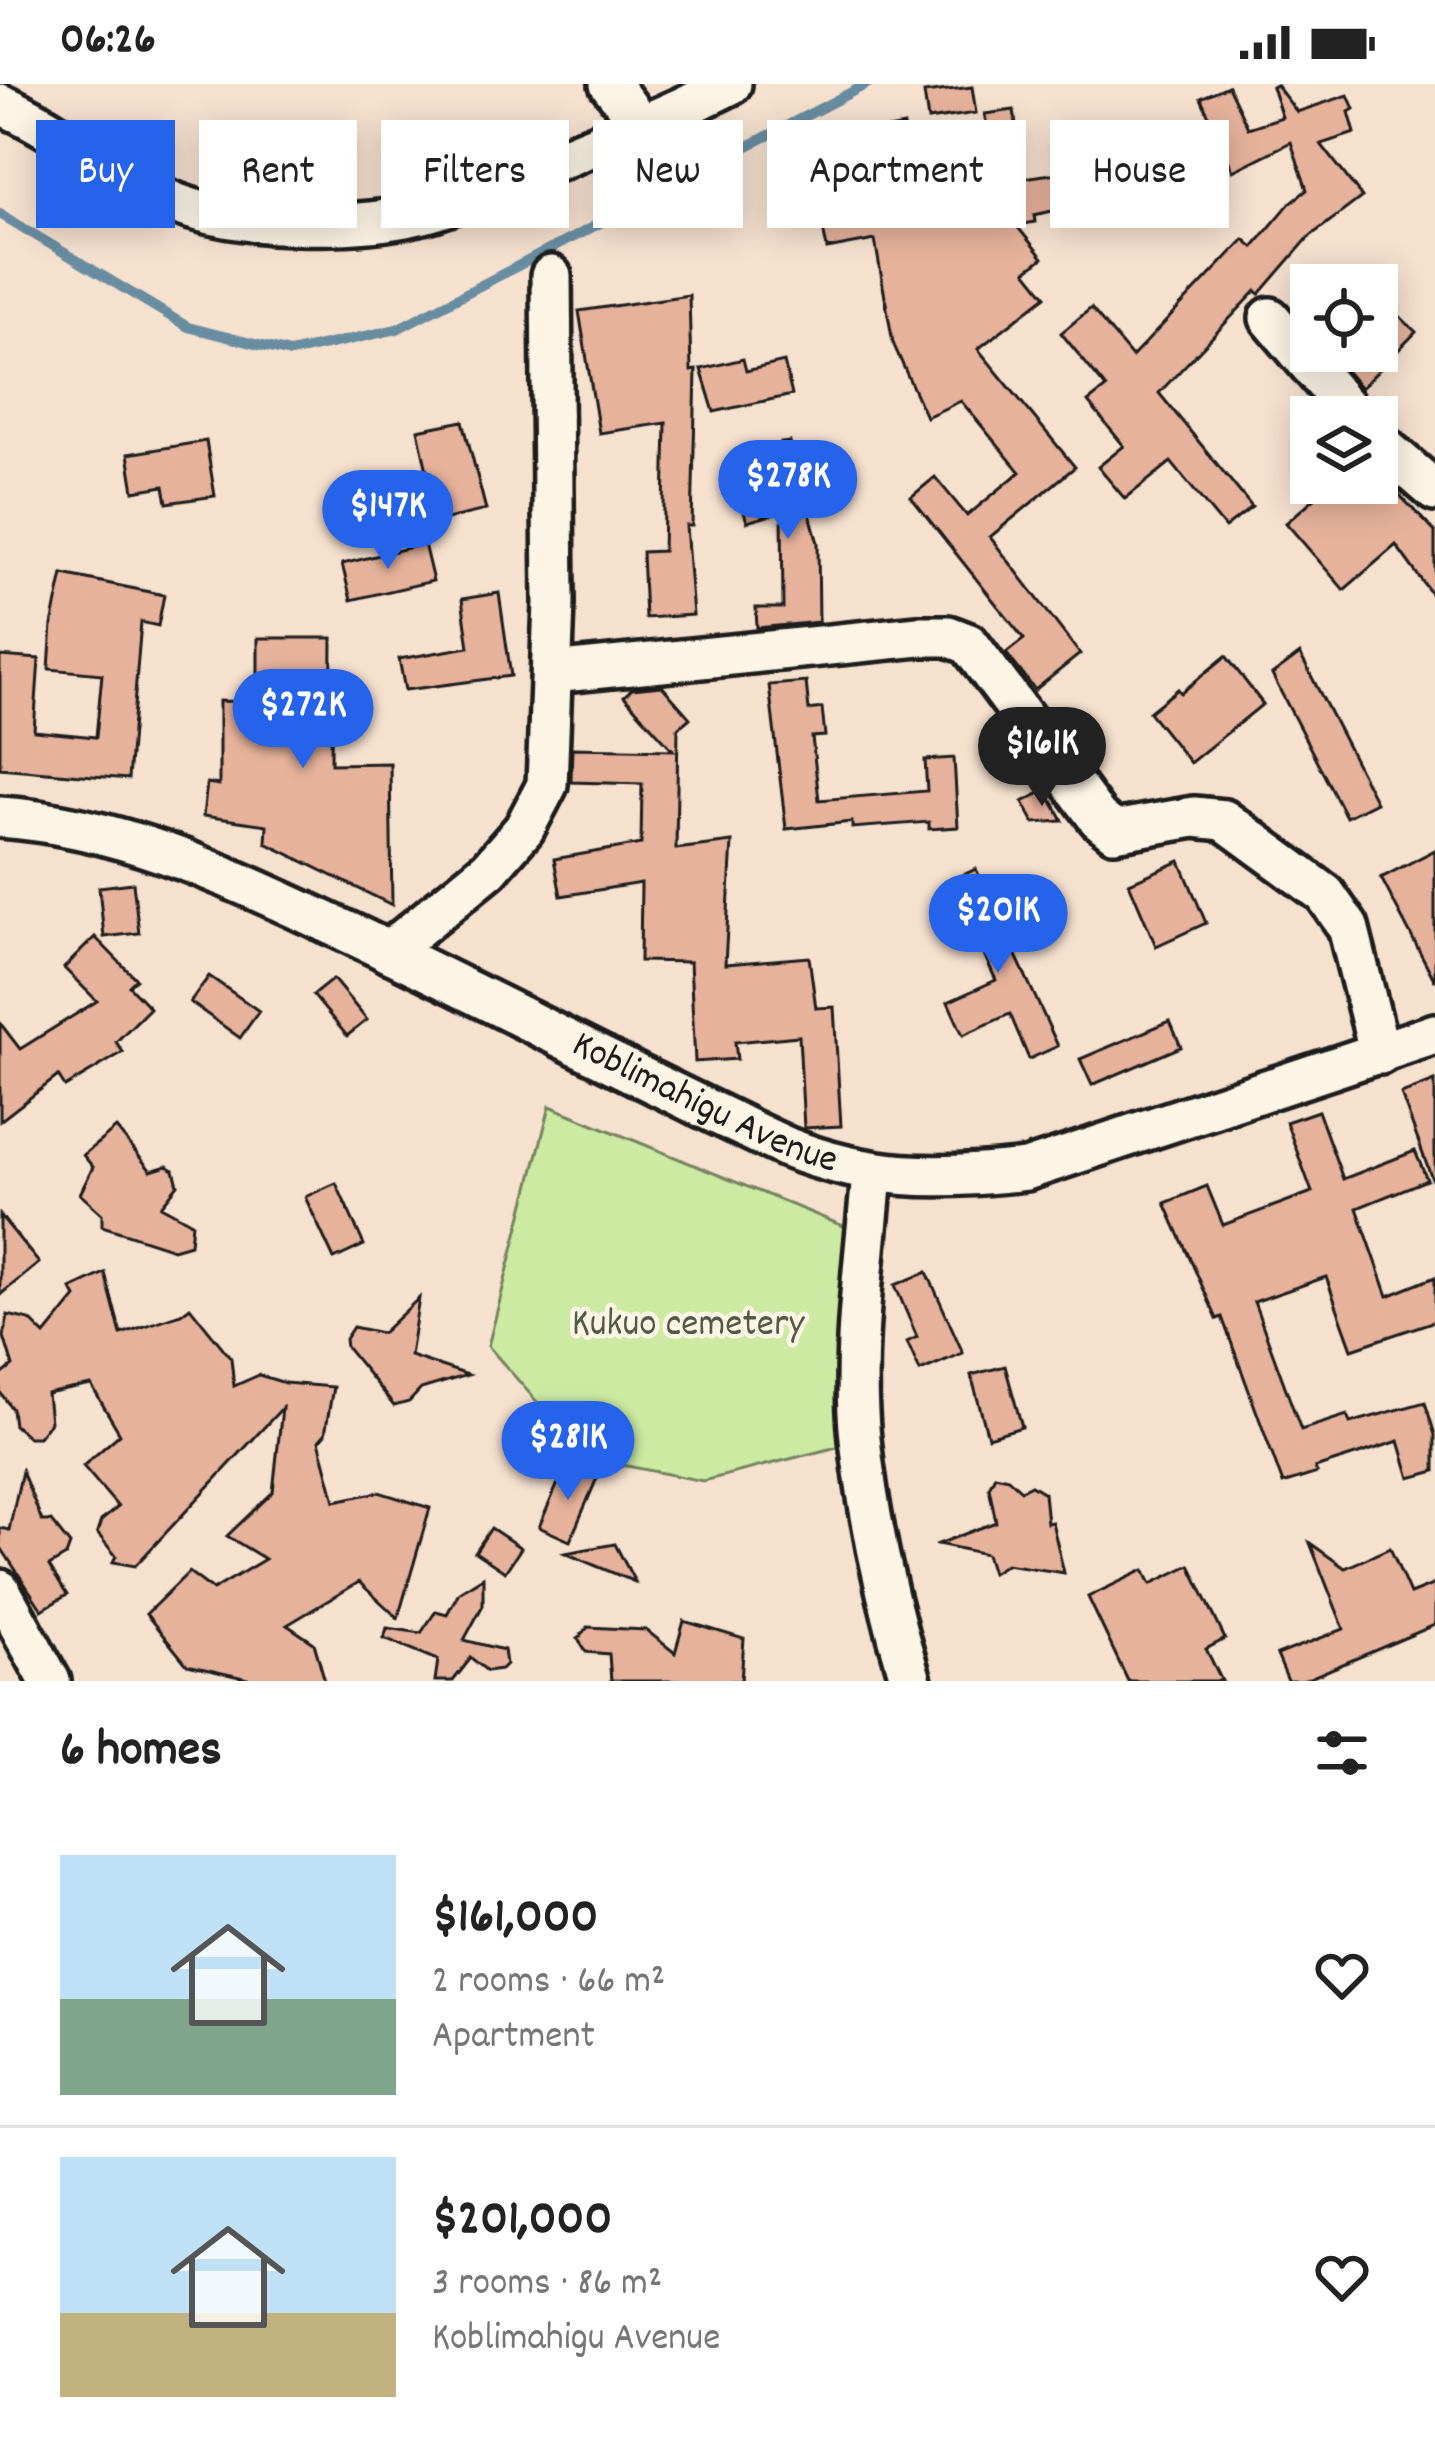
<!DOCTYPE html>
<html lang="en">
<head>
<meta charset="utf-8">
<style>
	:root { --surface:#fff; --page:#f6f6f6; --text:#222; --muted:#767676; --line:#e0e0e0; --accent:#2563eb }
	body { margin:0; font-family:Dekko,sans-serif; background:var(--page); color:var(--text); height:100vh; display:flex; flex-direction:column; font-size:45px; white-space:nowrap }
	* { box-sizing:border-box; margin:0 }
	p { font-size:39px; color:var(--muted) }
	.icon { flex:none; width:66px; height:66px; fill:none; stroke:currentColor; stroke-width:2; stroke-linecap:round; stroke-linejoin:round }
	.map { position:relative; height:1597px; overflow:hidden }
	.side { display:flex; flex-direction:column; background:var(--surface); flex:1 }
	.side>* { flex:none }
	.top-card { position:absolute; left:36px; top:36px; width:1365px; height:108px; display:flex; gap:24px }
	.buttons { position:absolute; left:1290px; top:180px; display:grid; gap:24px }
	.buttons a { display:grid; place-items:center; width:108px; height:108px; border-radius:0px; background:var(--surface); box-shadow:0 6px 30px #0003; font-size:60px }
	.price { position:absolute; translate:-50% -102px; padding:0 27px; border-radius:42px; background:var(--accent); color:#fff; font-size:39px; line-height:78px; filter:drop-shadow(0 3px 6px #0008) }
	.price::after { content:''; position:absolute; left:50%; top:72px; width:36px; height:27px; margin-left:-18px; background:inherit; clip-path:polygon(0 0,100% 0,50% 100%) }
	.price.selected { background:#222; color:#fff }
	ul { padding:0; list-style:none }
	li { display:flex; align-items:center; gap:36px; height:300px; padding:0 60px }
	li+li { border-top:3px solid var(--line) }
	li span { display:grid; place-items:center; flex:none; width:336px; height:240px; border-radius:0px; color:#555 }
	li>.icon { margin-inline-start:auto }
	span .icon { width:144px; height:144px; fill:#fffc; stroke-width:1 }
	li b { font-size:51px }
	h2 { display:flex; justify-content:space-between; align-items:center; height:144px; padding:0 60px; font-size:51px }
	.pill { padding:0 42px; border-radius:0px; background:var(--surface); box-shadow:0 6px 30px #0003; font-size:42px; line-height:108px }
	.pill.selected { background:var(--accent); color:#fff }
	.status { display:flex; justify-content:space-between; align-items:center; height:84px; padding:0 60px; background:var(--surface); direction:ltr }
	.status svg { height:33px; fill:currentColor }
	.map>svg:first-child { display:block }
	.green { fill:#cceaa2; stroke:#74835f; stroke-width:3 }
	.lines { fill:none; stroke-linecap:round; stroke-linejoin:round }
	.stream { stroke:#678da1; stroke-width:10 }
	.building { fill:#e7b29c; stroke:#1c1c1c; stroke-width:3 }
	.minor-casing { stroke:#1c1c1c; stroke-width:48 }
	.minor { stroke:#fcf5e5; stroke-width:39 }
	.labels { text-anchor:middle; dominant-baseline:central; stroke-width:9; stroke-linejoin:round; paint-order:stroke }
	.street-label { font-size:39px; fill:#1c1c1c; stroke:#fcf5e5 }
	.park-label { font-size:39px; fill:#515a44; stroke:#fcf5e5 }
</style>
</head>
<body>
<div class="status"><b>06:26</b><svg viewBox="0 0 49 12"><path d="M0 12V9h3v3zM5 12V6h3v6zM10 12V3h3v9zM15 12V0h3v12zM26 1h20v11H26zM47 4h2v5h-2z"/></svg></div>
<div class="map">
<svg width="1435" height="1597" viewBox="0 0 1435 1597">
	<rect width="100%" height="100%" fill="#f6e1cf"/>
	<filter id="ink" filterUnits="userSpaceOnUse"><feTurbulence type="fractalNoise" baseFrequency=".00833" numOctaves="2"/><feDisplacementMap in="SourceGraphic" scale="24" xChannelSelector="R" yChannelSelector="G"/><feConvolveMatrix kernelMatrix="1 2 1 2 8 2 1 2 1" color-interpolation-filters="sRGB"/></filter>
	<g filter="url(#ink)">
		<polygon class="green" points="550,1022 858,1148 845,1361 703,1397 622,1381 538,1319 488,1262"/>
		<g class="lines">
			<polyline class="stream" points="0,130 188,243 290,269 397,245 867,0"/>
		</g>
		<g class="building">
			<polygon points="1276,1 1297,28 1348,11 1354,25 1349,28 1355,49 1321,60 1362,113 1309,153 1260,210 1256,207 1159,309 1252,423 1225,444 1171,378 1125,415 1098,383 1124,362 1088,318 1106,304 1061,249 1091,224 1132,273 1244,155 1253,163 1290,119 1307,106 1291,58 1233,87 1201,14 1228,2 1248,44 1282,33 1272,3"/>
			<polygon points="972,3 976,29 928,36 924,9"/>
			<polygon points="1014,26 1023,94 1103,83 1107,68 1139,66 1136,109 1034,131 1035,138 1016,141 1043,174 1026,187 1046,212 978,265 1075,383 990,453 1080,570 1035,606 1006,569 1024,555 911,413 935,393 967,432 1020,388 961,317 926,333 893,259 875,156 827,165 807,60 904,42 917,115 995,103 985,30"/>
			<polygon points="1377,210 1416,248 1361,304 1329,267 1377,267"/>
			<polygon points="689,211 691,287 696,286 692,442 686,442 693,531 645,534 642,468 663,467 666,339 599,349 579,227"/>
			<polygon points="743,275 746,287 784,278 792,311 714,328 701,285"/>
			<polygon points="463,337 486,426 438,437 418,346"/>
			<polygon points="206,357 215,412 167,419 164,402 134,407 128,370"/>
			<polygon points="790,358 818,459 819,538 757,544 756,524 783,524 782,428 747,438 736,401 782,388 781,359"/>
			<polygon points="1332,399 1388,399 1435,448 1435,515 1396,461 1344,506 1286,439"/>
			<polygon points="424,460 433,497 351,516 342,480"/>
			<polygon points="63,490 164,511 158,542 141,538 128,695 0,684 0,572 39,575 34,647 96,653 102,590 49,585 52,541"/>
			<polygon points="499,509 511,592 405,606 399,575 469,563 462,515"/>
			<polygon points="258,554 332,554 331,680 390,679 392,821 266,759 267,741 203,732 207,699 219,701 219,617 258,618"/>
			<polygon points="1300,570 1376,718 1346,733 1272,591"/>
			<polygon points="1226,572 1263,620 1190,679 1149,628 1178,605 1181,609"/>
			<polygon points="806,598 809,626 822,624 825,652 812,653 819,716 927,707 925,676 954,674 958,743 929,745 929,738 852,744 852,738 786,745 769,601"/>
			<polygon points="662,602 690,634 678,644 676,765 732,758 725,880 809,873 816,924 834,923 841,1042 804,1044 799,952 735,958 737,975 695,978 690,878 640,877 641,799 561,812 554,775 641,760 642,700 571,698 572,664 673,666 624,612 632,605"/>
			<polygon points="1046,706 1063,737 1034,739 1023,718"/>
			<polygon points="1435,766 1435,897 1381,794"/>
			<polygon points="1180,777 1206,839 1156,862 1129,799"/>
			<polygon points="976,785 1058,962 1029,975 1010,930 963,951 948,918 996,896 950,797"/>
			<polygon points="133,799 139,849 104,853 99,803"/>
			<polygon points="95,853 136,895 129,902 150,924 116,958 123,968 65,1003 58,992 0,1037 0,939 20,965 97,917 64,884"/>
			<polygon points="209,892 259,927 240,954 190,918"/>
			<polygon points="333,895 367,936 347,952 313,911"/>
			<polygon points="1170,937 1181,963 1092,1001 1080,975"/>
			<polygon points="1435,997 1435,1094 1432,1095 1401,1010"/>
			<polygon points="1318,1027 1343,1095 1415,1067 1427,1096 1357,1124 1388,1212 1435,1193 1435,1237 1352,1265 1326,1193 1254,1218 1301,1346 1347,1331 1350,1339 1425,1318 1435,1351 1435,1387 1410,1394 1399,1357 1315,1384 1317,1389 1283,1400 1222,1233 1217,1235 1165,1119 1207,1102 1223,1141 1312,1108 1286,1038"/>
			<polygon points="116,1044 151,1087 167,1082 174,1086 178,1101 161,1122 192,1139 190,1160 173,1165 102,1142 102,1130 80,1110 93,1083 83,1071"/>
			<polygon points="336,1099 364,1161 334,1175 305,1113"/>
			<polygon points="0,1131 39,1179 0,1211"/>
			<polygon points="927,1188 963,1269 920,1287 907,1258 917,1253 895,1201"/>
			<polygon points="105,1189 121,1250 181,1230 190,1223 231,1274 234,1302 259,1291 285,1299 333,1303 325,1350 319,1357 335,1417 379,1408 430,1424 398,1534 359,1498 287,1541 314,1559 325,1597 257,1597 187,1581 146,1530 189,1488 213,1506 265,1475 227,1452 273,1408 282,1324 135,1482 113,1478 116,1472 97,1449 101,1437 118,1423 83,1382 120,1350 91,1301 47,1310 50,1338 38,1353 28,1353 14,1341 12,1325 0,1308 0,1292 13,1282 4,1253 8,1231 30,1236 45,1251 76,1213 71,1205"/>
			<polygon points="419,1214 410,1272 468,1291 421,1305 409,1318 394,1322 346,1263 345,1255 353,1243 382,1249"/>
			<polygon points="1005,1282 1022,1343 988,1353 971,1291"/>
			<polygon points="566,1381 597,1394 570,1457 539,1443"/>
			<polygon points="22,1387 42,1437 51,1437 70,1461 66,1472 49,1482 67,1511 42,1526 0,1462 0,1444 9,1446"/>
			<polygon points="995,1391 1008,1394 1021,1406 1031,1401 1044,1409 1047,1439 1052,1438 1064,1489 1006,1480 992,1489 986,1470 938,1460 996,1438 989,1403"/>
			<polygon points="491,1444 521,1464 505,1488 475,1468"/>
			<polygon points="1310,1459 1345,1484 1390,1464 1410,1510 1435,1500 1435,1541 1303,1597 1288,1597 1277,1571 1344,1545"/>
			<polygon points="615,1460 635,1498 565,1469"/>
			<polygon points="1190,1481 1225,1555 1206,1565 1222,1597 1128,1597 1088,1513 1144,1486 1151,1500"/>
			<polygon points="483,1493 483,1521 464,1556 504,1566 506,1580 501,1585 487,1587 471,1574 453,1597 435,1597 438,1576 384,1554 387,1544 421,1549 436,1527 447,1530 459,1508"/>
			<polygon points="684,1537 744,1555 741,1597 611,1597 609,1570 586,1568 578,1555 588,1543 646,1546 675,1569"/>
		</g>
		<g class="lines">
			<defs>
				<g id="minor">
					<polyline points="610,0 643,43"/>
					<path d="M0,20C68,48 122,104 192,125C256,144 355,145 419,130C451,123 483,106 513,94C587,64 660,36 731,0"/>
					<polyline points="1270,234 1354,333"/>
					<polyline points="1377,357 1435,407"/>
					<polyline points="552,589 919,552 948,552 969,560 1098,734 1114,747 1194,733 1224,736 1325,810 1348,843 1380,970"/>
					<path id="s1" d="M0,733C128,742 237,797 352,850C497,919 640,995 786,1063C869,1096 938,1096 1026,1086L1435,950"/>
					<polyline points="388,868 489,785 524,745 547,701 554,519 551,192"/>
					<path d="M872,1090C865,1177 851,1268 860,1355C869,1437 887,1518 911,1597"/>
					<polyline points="0,1506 50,1597"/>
				</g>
			</defs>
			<use href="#minor" class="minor-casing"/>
			<use href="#minor" class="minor"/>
		</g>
	</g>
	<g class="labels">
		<g class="street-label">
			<text stroke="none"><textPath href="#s1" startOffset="765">Koblimahigu Avenue</textPath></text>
		</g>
		<g class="park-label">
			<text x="688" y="1242">Kukuo cemetery</text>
		</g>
	</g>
</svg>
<div class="buttons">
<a><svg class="icon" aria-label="locate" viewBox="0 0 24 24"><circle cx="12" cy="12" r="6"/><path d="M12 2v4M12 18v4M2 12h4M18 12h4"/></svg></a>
<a><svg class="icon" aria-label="layers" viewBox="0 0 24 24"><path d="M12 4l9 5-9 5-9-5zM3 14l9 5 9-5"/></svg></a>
</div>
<b class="price" style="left:788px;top:458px">$278K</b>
<b class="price" style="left:388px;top:488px">$147K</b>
<b class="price" style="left:303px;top:687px">$272K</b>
<b class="price selected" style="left:1042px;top:725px">$161K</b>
<b class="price" style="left:998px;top:892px">$201K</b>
<b class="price" style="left:568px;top:1419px">$281K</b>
<div class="top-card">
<a class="pill selected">Buy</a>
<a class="pill">Rent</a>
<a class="pill">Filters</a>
<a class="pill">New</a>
<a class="pill">Apartment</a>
<a class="pill">House</a>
</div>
</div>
<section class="side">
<h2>6 homes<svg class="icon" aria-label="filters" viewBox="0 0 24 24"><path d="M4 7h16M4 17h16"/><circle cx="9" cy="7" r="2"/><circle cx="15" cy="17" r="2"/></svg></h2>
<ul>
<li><span style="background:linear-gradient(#bfe0f5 60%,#7fa58c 0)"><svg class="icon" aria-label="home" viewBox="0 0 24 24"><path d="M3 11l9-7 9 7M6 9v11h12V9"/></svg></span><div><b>$161,000</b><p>2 rooms · 66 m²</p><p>Apartment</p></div><svg class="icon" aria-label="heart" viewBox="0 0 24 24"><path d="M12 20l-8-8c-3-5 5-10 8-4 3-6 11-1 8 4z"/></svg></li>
<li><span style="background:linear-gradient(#bfe0f5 65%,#c2b280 0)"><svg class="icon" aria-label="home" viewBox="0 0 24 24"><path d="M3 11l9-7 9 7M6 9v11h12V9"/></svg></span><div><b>$201,000</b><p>3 rooms · 86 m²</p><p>Koblimahigu Avenue</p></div><svg class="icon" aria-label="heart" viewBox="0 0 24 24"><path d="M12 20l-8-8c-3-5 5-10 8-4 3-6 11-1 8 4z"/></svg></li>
</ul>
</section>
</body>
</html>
